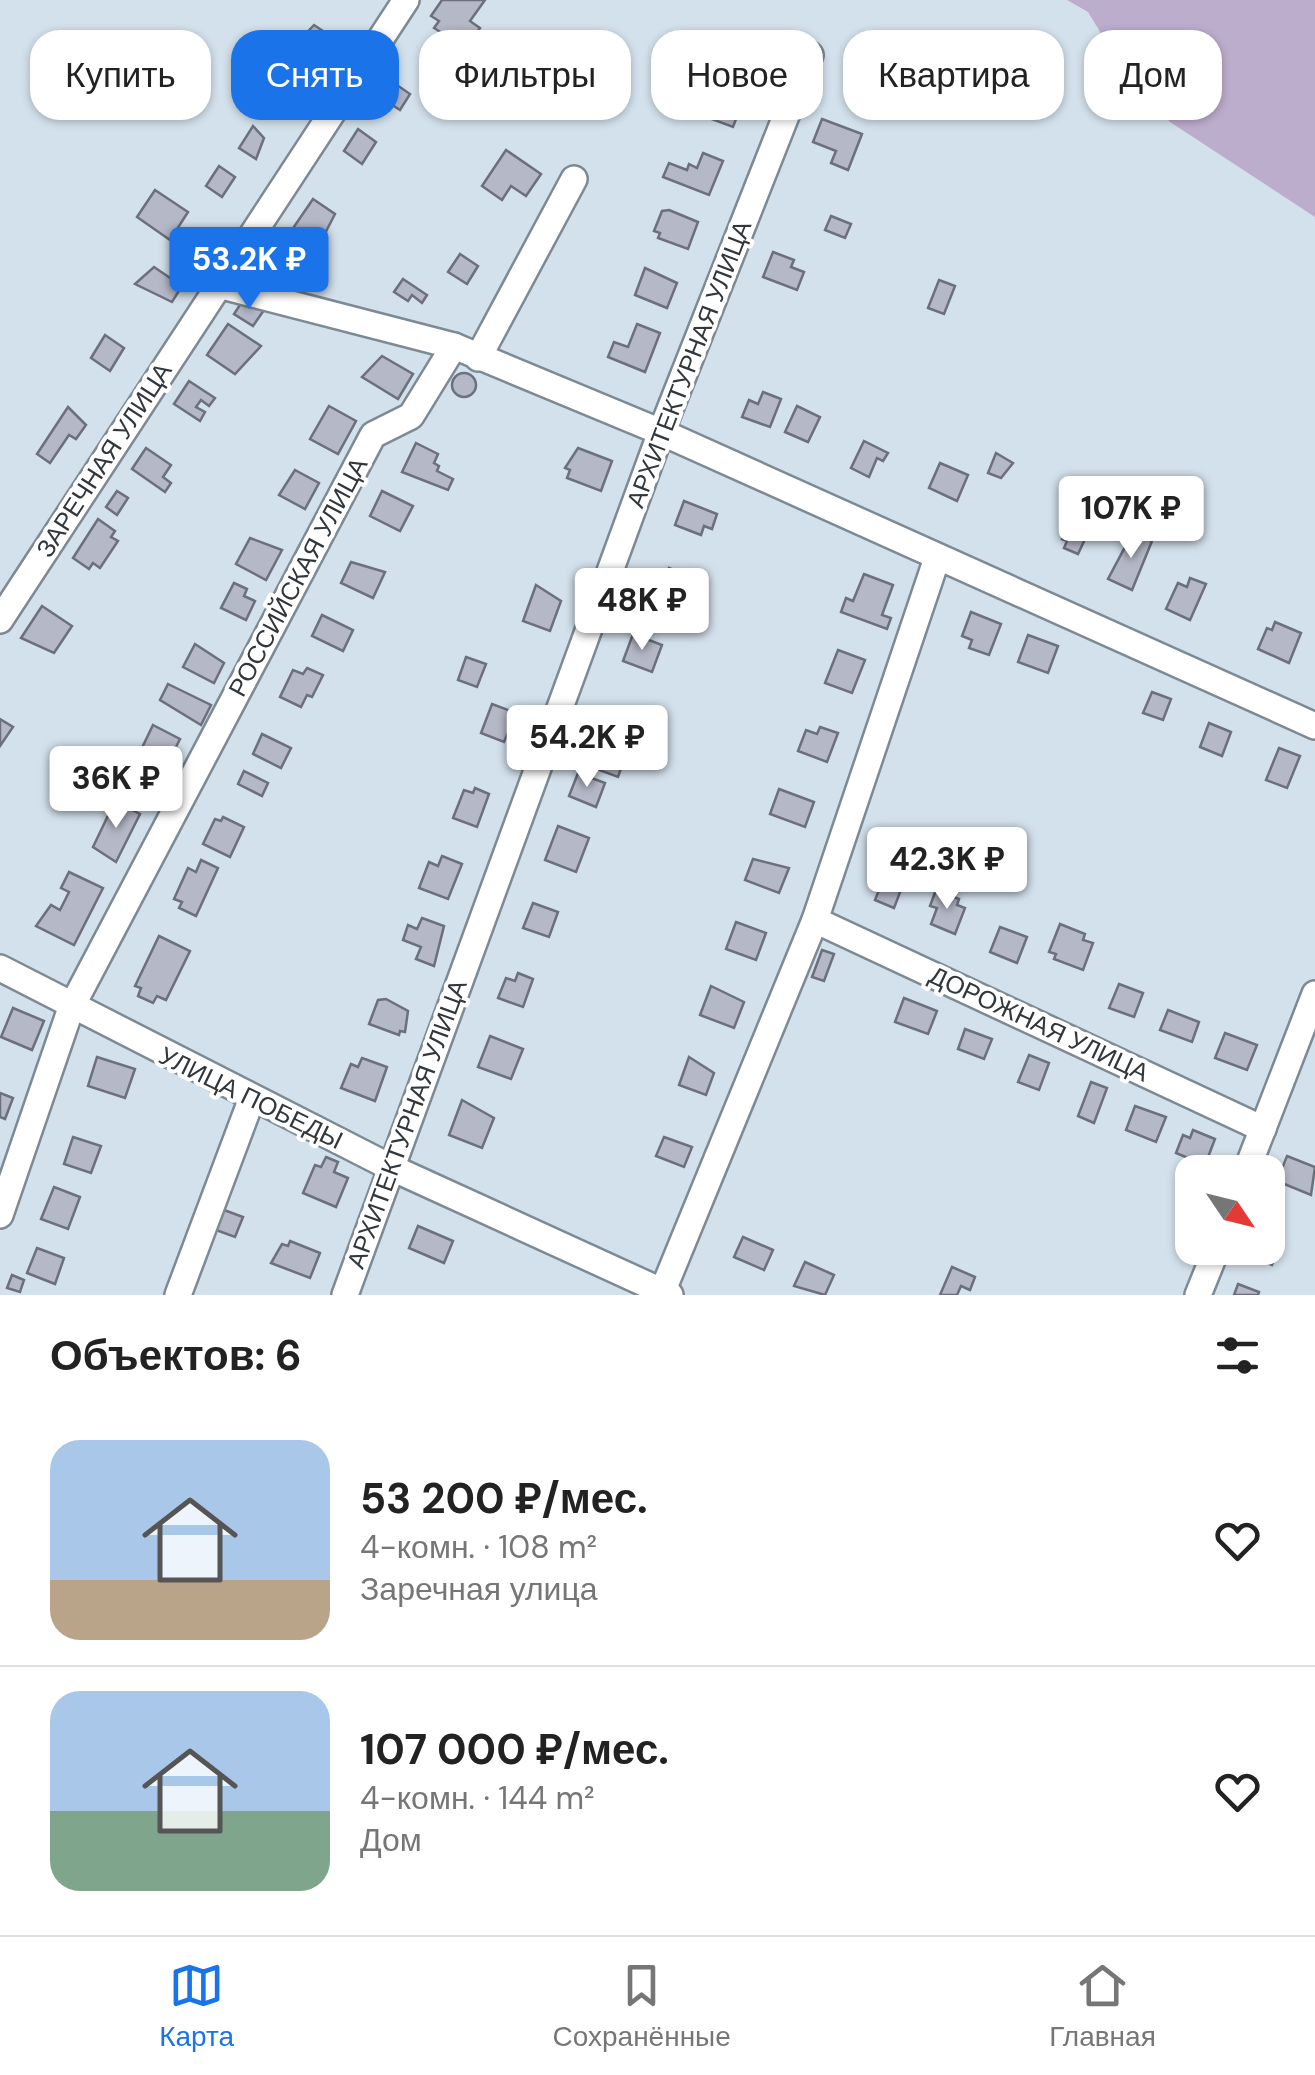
<!DOCTYPE html>
<html lang="ru">
<head>
<meta charset="utf-8">
<style>
	:root { --surface:#fff; --page:#f6f6f6; --text:#222; --muted:#767676; --line:#e0e0e0; --accent:#1a73e8 }
	body { margin:0; font-family:"DM Sans",sans-serif; background:var(--page); color:var(--text); height:100vh; display:flex; flex-direction:column; font-size:38px; white-space:nowrap }
	* { box-sizing:border-box; margin:0 }
	p { font-size:32px; color:var(--muted) }
	.icon { flex:none; width:55px; height:55px; fill:none; stroke:currentColor; stroke-width:2; stroke-linecap:round; stroke-linejoin:round }
	.map { position:relative; height:1295px; overflow:hidden }
	.sheet { display:flex; flex-direction:column; background:var(--surface); flex:1 }
	.sheet>* { flex:none }
	.hud { position:absolute; left:30px; top:30px; width:1255px; height:90px; display:flex; gap:20px }
	.needle { width:65px; rotate:125deg }
	.fabs { position:absolute; left:1175px; top:1155px; display:grid; gap:20px }
	.fabs a { display:grid; place-items:center; width:110px; height:110px; border-radius:20px; background:var(--surface); box-shadow:0 2px 8px #0004; font-size:50px }
	.price { position:absolute; translate:-50% -85px; padding:0 22px; border-radius:10px; background:#fff; color:#222; font-size:32px; line-height:65px; filter:drop-shadow(0 2px 5px #0008) }
	.price::after { content:''; position:absolute; left:50%; top:60px; width:30px; height:22px; margin-left:-15px; background:inherit; clip-path:polygon(0 0,100% 0,50% 100%) }
	.price.current { background:var(--accent); color:#fff }
	ul { padding:0; list-style:none }
	li { display:flex; align-items:center; gap:30px; height:250px; padding:0 50px }
	li+li { border-top:2px solid var(--line) }
	li span { display:grid; place-items:center; flex:none; width:280px; height:200px; border-radius:30px; color:#555 }
	li>.icon { margin-inline-start:auto }
	span .icon { width:120px; height:120px; fill:#fffc; stroke-width:1 }
	li b { font-size:42px }
	h2 { display:flex; justify-content:space-between; align-items:center; height:120px; padding:0 50px; font-size:42px }
	.chip { padding:0 35px; border-radius:30px; background:var(--surface); box-shadow:0 2px 8px #0004; font-size:35px; line-height:90px }
	.chip.current { background:var(--accent); color:#fff }
	.menu { display:flex; justify-content:space-around; align-items:center; height:140px; border-top:2px solid var(--line); background:var(--surface); font-size:28px; color:var(--muted) }
	.menu a { display:grid; justify-items:center; gap:5px }
	.menu .current { color:var(--accent) }
	.map>svg:first-child { display:block }
	.green { fill:#bdadcd }
	.building { fill:#b5b8c7; stroke:#6c6f7c; stroke-width:2.5 }
	.lines { fill:none; stroke-linecap:round; stroke-linejoin:round }
	.minor-casing { stroke:#7d8a93; stroke-width:30 }
	.minor { stroke:#fff; stroke-width:25 }
	.labels { text-anchor:middle; dominant-baseline:central; stroke-width:8; stroke-linejoin:round; paint-order:stroke }
	.street-label { font-size:25px; fill:#31373b; stroke:#fff }
</style>
</head>
<body>
<div class="map">
<svg width="1315" height="1295" viewBox="0 0 1315 1295">
	<rect width="100%" height="100%" fill="#d3e1ec"/>
	<polygon class="green" points="1067,0 1315,0 1315,217 1170,122 1131,83 1088,12"/>
	<g class="building">
		<polygon points="442,0 485,0 470,21 480,28 470,42 460,35 456,42 434,28 439,21 431,16"/>
		<polygon points="314,25 329,35 320,49 314,46 309,53 296,44"/>
		<polygon points="272,69 295,84 282,104 259,89"/>
		<polygon points="716,81 733,88 729,98 742,103 733,127 693,112 702,88 713,91"/>
		<polygon points="394,83 410,94 400,110 383,99"/>
		<polygon points="822,119 862,134 848,170 831,163 836,151 813,142"/>
		<polygon points="253,126 264,138 256,159 239,148"/>
		<polygon points="358,129 376,142 362,164 344,151"/>
		<polygon points="506,150 541,174 526,196 511,186 502,200 482,186"/>
		<polygon points="703,153 723,161 709,195 663,177 669,163 687,170 689,164 697,168"/>
		<polygon points="219,166 235,177 222,197 206,186"/>
		<polygon points="155,190 188,212 170,240 137,217"/>
		<polygon points="313,199 335,214 316,251 320,253 311,267 304,263 298,272 274,256"/>
		<polygon points="669,210 698,222 688,249 658,238 660,233 654,231 662,211"/>
		<polygon points="831,216 851,224 845,238 825,230"/>
		<polygon points="773,252 794,260 791,267 804,272 797,290 763,277"/>
		<polygon points="460,254 478,266 467,284 448,272"/>
		<polygon points="154,267 182,286 172,302 135,284"/>
		<polygon points="645,268 677,283 667,308 635,295"/>
		<polygon points="403,279 427,295 422,303 412,295 408,301 394,292"/>
		<polygon points="939,280 955,286 944,314 928,308"/>
		<polygon points="245,297 264,310 253,326 234,314"/>
		<polygon points="228,324 261,346 235,374 207,355"/>
		<polygon points="637,324 660,333 645,372 608,357 614,342 628,347"/>
		<polygon points="105,335 124,348 110,371 91,358"/>
		<polygon points="382,356 413,374 398,399 362,377"/>
		<circle cx="464" cy="385" r="12"/>
		<polygon points="189,381 215,398 209,406 201,400 196,407 205,412 200,421 174,404"/>
		<polygon points="763,392 781,399 770,427 742,417 749,400 758,404"/>
		<polygon points="329,406 356,421 338,454 310,439"/>
		<polygon points="797,406 820,417 808,442 785,432"/>
		<polygon points="68,407 86,425 76,439 69,435 50,463 37,454"/>
		<polygon points="864,441 888,453 883,461 877,458 869,477 851,468"/>
		<polygon points="416,443 438,454 434,463 439,466 437,471 453,479 448,490 402,472"/>
		<polygon points="146,448 171,465 163,477 171,483 165,492 132,469"/>
		<polygon points="578,448 612,461 601,491 567,478 570,470 565,468"/>
		<polygon points="996,453 1013,463 1001,478 988,473"/>
		<polygon points="940,463 968,475 957,501 929,488"/>
		<polygon points="295,470 319,483 305,509 279,495"/>
		<polygon points="117,491 128,498 117,515 106,507"/>
		<polygon points="382,491 413,506 400,531 370,516"/>
		<polygon points="684,501 717,514 712,529 704,526 701,535 675,525"/>
		<polygon points="1072,517 1091,526 1078,554 1064,548 1067,541 1062,539"/>
		<polygon points="98,519 115,531 111,537 118,541 100,568 93,563 89,569 73,558"/>
		<polygon points="1133,532 1152,541 1132,590 1108,579"/>
		<polygon points="250,538 282,550 266,580 236,564"/>
		<polygon points="351,562 385,572 373,598 341,583"/>
		<polygon points="669,568 681,573 678,580 687,584 678,606 648,594 657,572 666,575"/>
		<polygon points="864,574 893,585 882,615 891,618 887,629 841,612 846,598 853,601"/>
		<polygon points="1190,578 1206,584 1190,620 1166,609 1178,583 1187,587"/>
		<polygon points="234,583 247,589 244,596 255,601 246,620 221,608"/>
		<polygon points="536,585 561,601 550,631 523,621"/>
		<polygon points="42,606 72,626 54,653 21,638"/>
		<polygon points="971,612 1001,624 989,655 969,648 972,640 962,636"/>
		<polygon points="322,615 353,630 343,651 312,636"/>
		<polygon points="1275,622 1301,633 1289,663 1258,649 1267,628 1272,630"/>
		<polygon points="633,634 662,645 652,672 623,661"/>
		<polygon points="1028,635 1058,646 1048,673 1018,662"/>
		<polygon points="195,644 224,663 214,683 183,667"/>
		<polygon points="838,650 865,660 852,693 825,683"/>
		<polygon points="466,657 486,664 477,687 458,680"/>
		<polygon points="307,668 323,675 312,697 307,695 301,707 280,697 293,670 303,674"/>
		<polygon points="168,684 211,705 201,725 160,700"/>
		<polygon points="1152,692 1171,699 1163,720 1143,713"/>
		<polygon points="492,704 516,713 504,742 481,733"/>
		<polygon points="613,708 634,717 624,744 597,734 605,712 611,714"/>
		<polygon points="0,719 13,727 0,746"/>
		<polygon points="1209,723 1231,732 1222,756 1200,747"/>
		<polygon points="153,725 180,739 152,794 126,781"/>
		<polygon points="820,727 838,733 827,762 798,751 806,730 817,734"/>
		<polygon points="262,734 291,748 281,768 253,754"/>
		<polygon points="587,739 626,754 618,777 578,762"/>
		<polygon points="1279,748 1300,756 1287,788 1266,780"/>
		<polygon points="244,771 268,783 262,796 238,784"/>
		<polygon points="578,773 605,783 596,807 569,796"/>
		<polygon points="475,788 489,794 477,827 453,818 464,790 473,793"/>
		<polygon points="779,789 814,802 805,827 770,814"/>
		<polygon points="115,801 140,814 116,862 93,847"/>
		<polygon points="223,817 244,827 230,857 203,844 215,819 221,821"/>
		<polygon points="558,826 589,838 576,872 545,860"/>
		<polygon points="442,856 462,864 448,899 419,888 429,862 438,866"/>
		<polygon points="753,859 789,868 779,893 745,880"/>
		<polygon points="201,860 218,868 196,916 179,908 182,902 174,899 188,868 196,872"/>
		<polygon points="888,867 907,874 894,908 875,900"/>
		<polygon points="69,872 103,888 74,945 36,926 51,905 60,910 69,892 61,888"/>
		<polygon points="936,890 959,899 957,905 965,908 955,934 931,924 937,908 930,906"/>
		<polygon points="533,903 558,912 549,937 523,928"/>
		<polygon points="422,918 444,926 434,966 416,959 421,947 403,940 408,925 417,929"/>
		<polygon points="736,922 766,933 756,960 726,949"/>
		<polygon points="1060,924 1085,934 1083,940 1093,943 1083,970 1054,959 1056,954 1049,952"/>
		<polygon points="1000,927 1027,937 1017,963 990,952"/>
		<polygon points="159,936 190,951 166,1000 157,996 153,1003 138,996 141,988 135,986"/>
		<polygon points="822,950 834,954 824,981 812,977"/>
		<polygon points="518,973 533,979 523,1007 498,998 506,978 515,981"/>
		<polygon points="1119,984 1143,993 1134,1017 1109,1008"/>
		<polygon points="711,986 744,1002 734,1028 700,1015"/>
		<polygon points="904,998 937,1011 928,1034 895,1022"/>
		<polygon points="386,999 408,1011 405,1032 400,1031 399,1035 369,1024 378,1000"/>
		<polygon points="13,1008 44,1021 32,1050 1,1037"/>
		<polygon points="1168,1010 1199,1022 1192,1042 1160,1030"/>
		<polygon points="965,1029 992,1039 984,1059 958,1049"/>
		<polygon points="1225,1033 1257,1045 1247,1070 1215,1058"/>
		<polygon points="490,1036 523,1049 511,1079 478,1067"/>
		<polygon points="1029,1055 1049,1063 1039,1090 1018,1082"/>
		<polygon points="97,1057 135,1069 125,1098 88,1086"/>
		<polygon points="689,1057 714,1073 706,1095 679,1085"/>
		<polygon points="362,1058 387,1067 375,1101 341,1088 351,1064 358,1067"/>
		<polygon points="1091,1082 1107,1088 1094,1123 1078,1116"/>
		<polygon points="0,1093 13,1098 5,1119 0,1117"/>
		<polygon points="462,1100 494,1118 482,1148 449,1135"/>
		<polygon points="1135,1106 1166,1117 1156,1142 1126,1130"/>
		<polygon points="1193,1130 1215,1139 1205,1165 1176,1153 1183,1135 1190,1138"/>
		<polygon points="73,1137 101,1146 91,1173 64,1164"/>
		<polygon points="664,1137 692,1147 684,1167 656,1156"/>
		<polygon points="1287,1156 1315,1167 1311,1195 1277,1181"/>
		<polygon points="326,1157 338,1162 334,1172 348,1178 336,1207 303,1193 315,1165 321,1167"/>
		<polygon points="54,1187 80,1197 68,1229 41,1219"/>
		<polygon points="224,1210 243,1217 235,1237 216,1230"/>
		<polygon points="418,1226 453,1241 444,1263 409,1248"/>
		<polygon points="1268,1230 1283,1236 1272,1265 1249,1257 1253,1248 1268,1248"/>
		<polygon points="743,1237 773,1250 764,1270 734,1257"/>
		<polygon points="290,1241 320,1253 310,1278 271,1263 282,1244 288,1246"/>
		<polygon points="37,1248 64,1258 55,1284 27,1273"/>
		<polygon points="805,1262 834,1275 825,1295 794,1286"/>
		<polygon points="952,1267 975,1277 970,1290 961,1286 957,1295 940,1295"/>
		<polygon points="12,1275 24,1280 20,1292 7,1288"/>
		<polygon points="1238,1284 1259,1292 1258,1295 1234,1295"/>
	</g>
	<g class="lines">
		<defs>
			<g id="minor">
				<polyline points="218,285 454,346 661,432 1315,726"/>
				<polyline points="478,358 574,179"/>
				<polyline points="0,620 406,0"/>
				<polyline points="815,920 1263,1129"/>
				<polyline points="0,968 390,1167 670,1295"/>
				<polyline points="1246,1172 1315,994"/>
				<polyline points="0,1215 71,1008 373,435 411,416 454,346"/>
				<polyline points="178,1295 252,1098"/>
				<polyline points="345,1295 661,432 810,55"/>
				<polyline points="661,1295 815,920 937,558"/>
				<polyline points="1198,1295 1217,1248"/>
			</g>
		</defs>
		<use href="#minor" class="minor-casing"/>
		<use href="#minor" class="minor"/>
	</g>
	<g class="labels">
		<g class="street-label">
			<text transform="translate(689 364) rotate(-69)">АРХИТЕКТУРНАЯ УЛИЦА</text>
			<text transform="translate(104 460) rotate(-57)">ЗАРЕЧНАЯ УЛИЦА</text>
			<text transform="translate(298 577) rotate(-62)">РОССИЙСКАЯ УЛИЦА</text>
			<text transform="translate(1039 1024) rotate(25)">ДОРОЖНАЯ УЛИЦА</text>
			<text transform="translate(251 1098) rotate(26)">УЛИЦА ПОБЕДЫ</text>
			<text transform="translate(407 1124) rotate(-70)">АРХИТЕКТУРНАЯ УЛИЦА</text>
		</g>
	</g>
</svg>
<div class="fabs">
<a><svg class="needle" viewBox="-14 -14 28 28"><path d="M0-13l5 13h-10z" fill="#e53935"/><path d="M0 13l5-13h-10z" fill="#767676"/></svg></a>
</div>
<b class="price current" style="left:249px;top:312px">53.2K ₽</b>
<b class="price" style="left:1131px;top:561px">107K ₽</b>
<b class="price" style="left:642px;top:653px">48K ₽</b>
<b class="price" style="left:587px;top:790px">54.2K ₽</b>
<b class="price" style="left:116px;top:831px">36K ₽</b>
<b class="price" style="left:947px;top:912px">42.3K ₽</b>
<div class="hud">
<a class="chip">Купить</a>
<a class="chip current">Снять</a>
<a class="chip">Фильтры</a>
<a class="chip">Новое</a>
<a class="chip">Квартира</a>
<a class="chip">Дом</a>
</div>
</div>
<section class="sheet">
<h2>Объектов: 6<svg class="icon" aria-label="filters" viewBox="0 0 24 24"><path d="M4 7h16M4 17h16"/><circle cx="9" cy="7" r="2"/><circle cx="15" cy="17" r="2"/></svg></h2>
<ul>
<li><span style="background:linear-gradient(#a9c7e8 70%,#b9a48a 0)"><svg class="icon" aria-label="home" viewBox="0 0 24 24"><path d="M3 11l9-7 9 7M6 9v11h12V9"/></svg></span><div><b>53 200 ₽/мес.</b><p>4-комн. · 108 m²</p><p>Заречная улица</p></div><svg class="icon" aria-label="heart" viewBox="0 0 24 24"><path d="M12 20l-8-8c-3-5 5-10 8-4 3-6 11-1 8 4z"/></svg></li>
<li><span style="background:linear-gradient(#a9c7e8 60%,#7fa58c 0)"><svg class="icon" aria-label="home" viewBox="0 0 24 24"><path d="M3 11l9-7 9 7M6 9v11h12V9"/></svg></span><div><b>107 000 ₽/мес.</b><p>4-комн. · 144 m²</p><p>Дом</p></div><svg class="icon" aria-label="heart" viewBox="0 0 24 24"><path d="M12 20l-8-8c-3-5 5-10 8-4 3-6 11-1 8 4z"/></svg></li>
</ul>
</section>
<nav class="menu">
<a class="current"><svg class="icon" aria-label="map" viewBox="0 0 24 24"><path d="M3 6l6-2 6 2 6-2v14l-6 2-6-2-6 2zM9 4v14M15 6v14"/></svg>Карта</a>
<a><svg class="icon" aria-label="saved" viewBox="0 0 24 24"><path d="M7 4h10v16l-5-4-5 4z"/></svg>Сохранённые</a>
<a><svg class="icon" aria-label="home" viewBox="0 0 24 24"><path d="M3 11l9-7 9 7M6 9v11h12V9"/></svg>Главная</a>
</nav>
</body>
</html>
